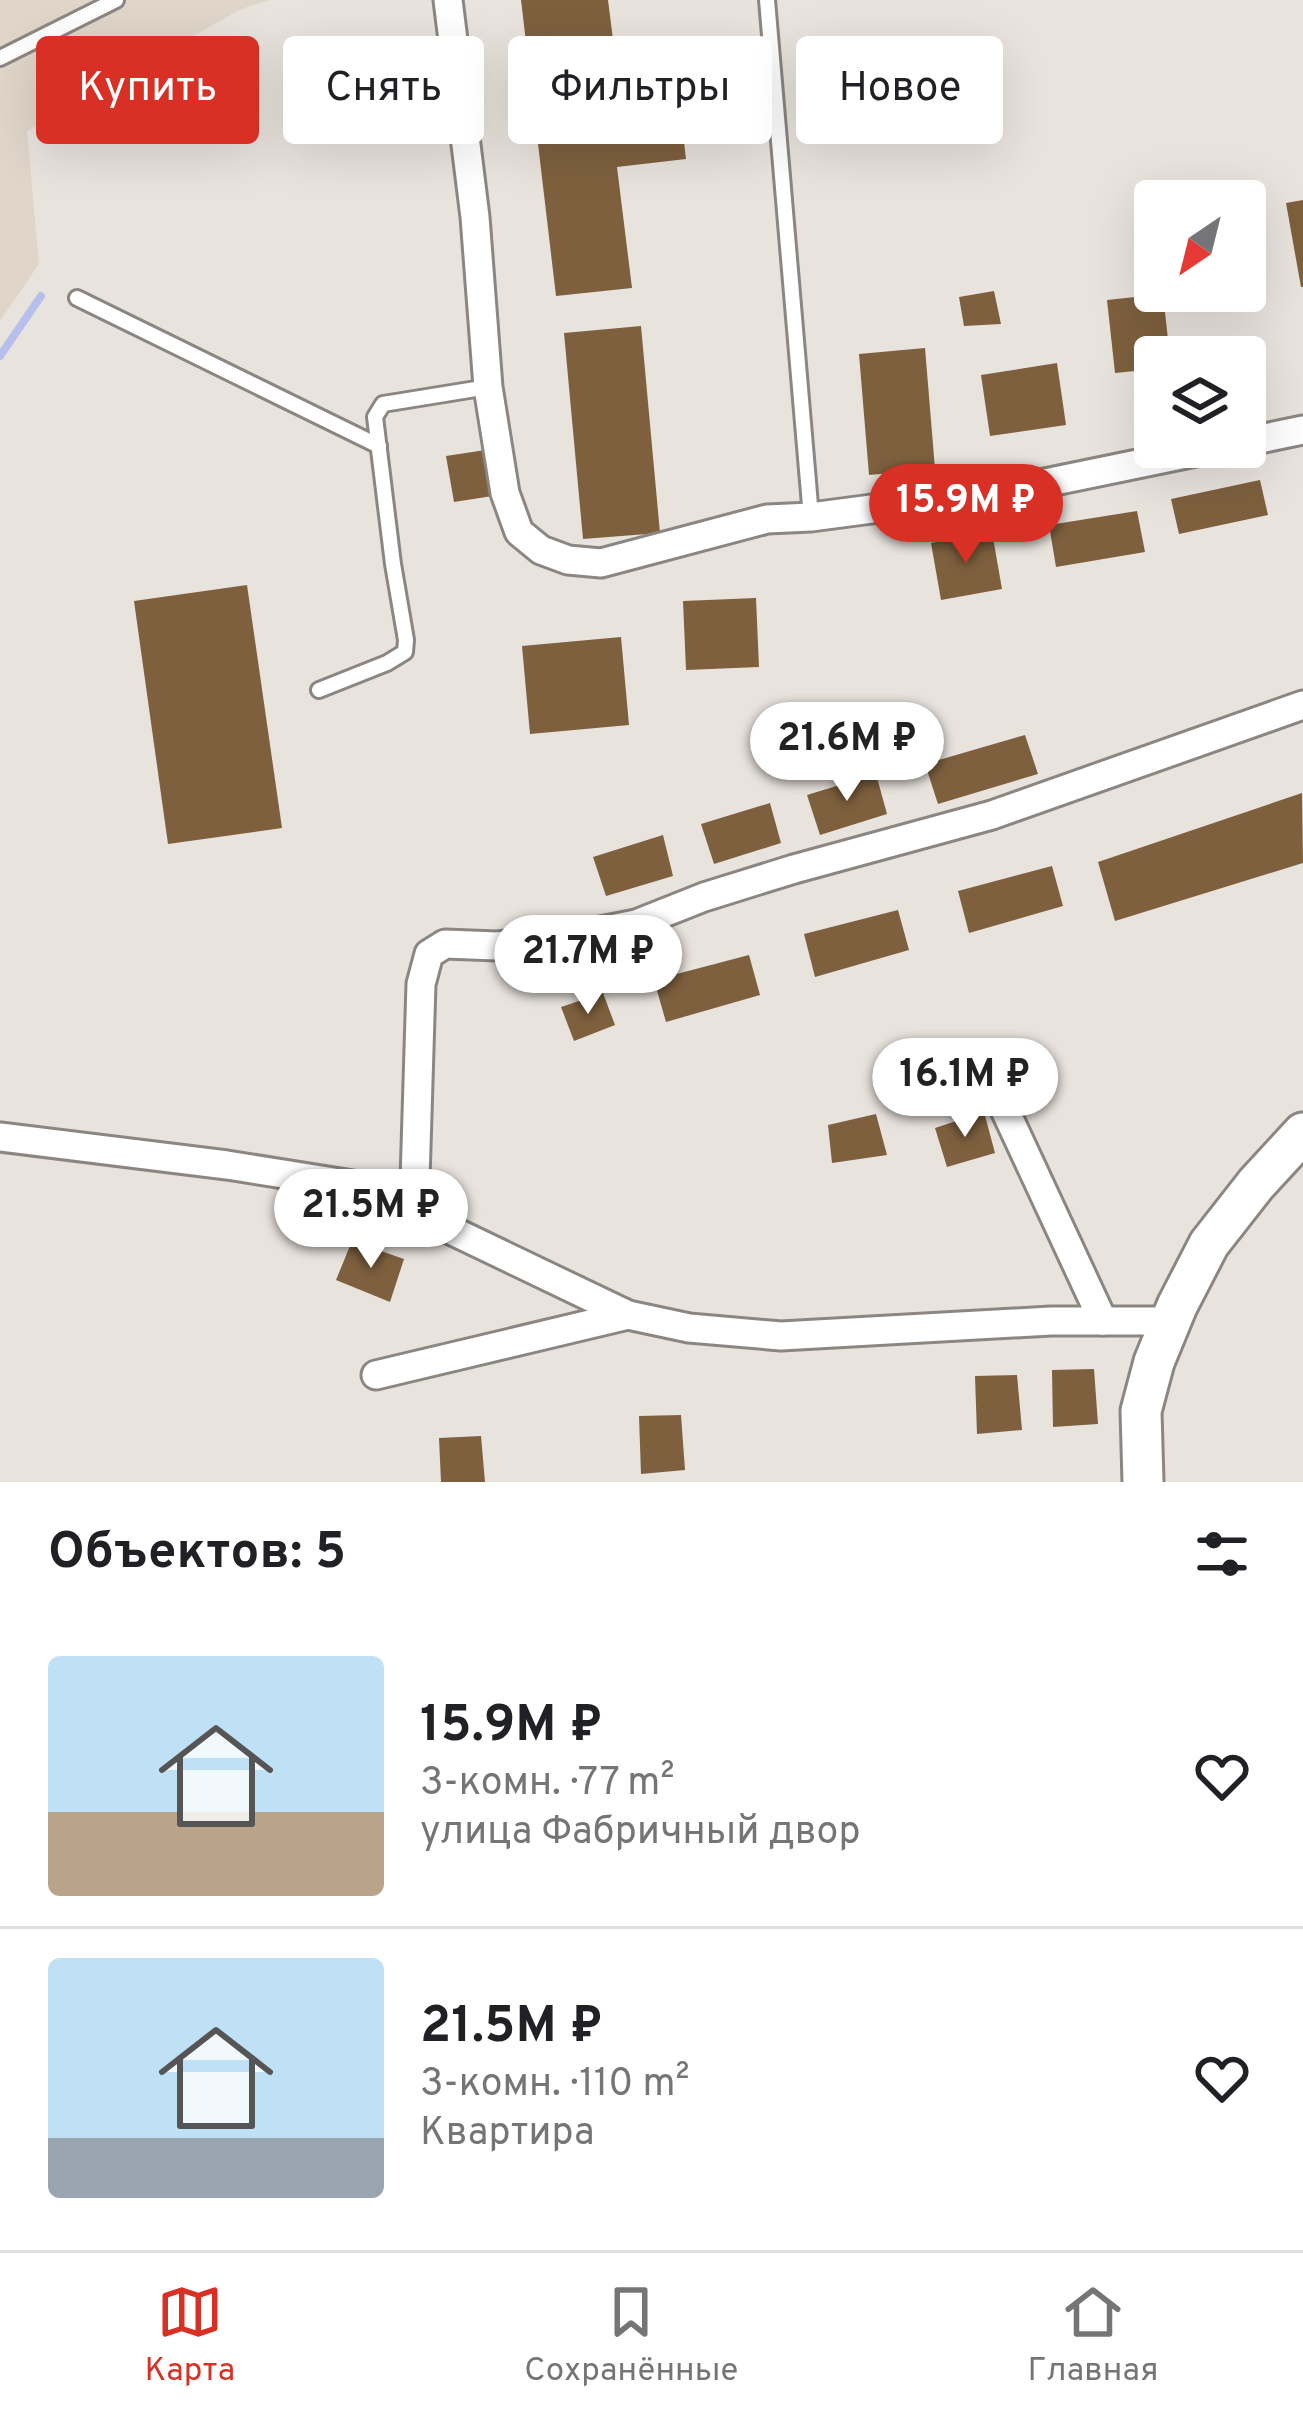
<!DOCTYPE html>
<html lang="ru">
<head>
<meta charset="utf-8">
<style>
	:root { --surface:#fff; --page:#f2f2f2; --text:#202124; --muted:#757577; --line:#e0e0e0; --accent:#d93025 }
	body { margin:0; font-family:Overpass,sans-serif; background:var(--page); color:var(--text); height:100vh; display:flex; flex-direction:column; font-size:45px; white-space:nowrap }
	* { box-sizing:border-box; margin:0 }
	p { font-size:39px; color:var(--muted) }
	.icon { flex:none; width:66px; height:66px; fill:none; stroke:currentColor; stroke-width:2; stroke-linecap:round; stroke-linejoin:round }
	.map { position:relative; height:1482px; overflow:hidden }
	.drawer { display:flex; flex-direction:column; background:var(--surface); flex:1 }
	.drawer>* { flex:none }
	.hud { position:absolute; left:36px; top:36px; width:1233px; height:108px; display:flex; gap:24px }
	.needle { width:78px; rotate:215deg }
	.buttons { position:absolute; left:1134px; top:180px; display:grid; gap:24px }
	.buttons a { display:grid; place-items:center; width:132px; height:132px; border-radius:12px; background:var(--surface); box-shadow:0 12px 48px #0002; font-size:60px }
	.price { position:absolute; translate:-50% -102px; padding:0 27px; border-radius:42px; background:#fff; color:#222; font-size:39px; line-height:78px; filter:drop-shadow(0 3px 6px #0008) }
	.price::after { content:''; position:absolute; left:50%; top:72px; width:36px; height:27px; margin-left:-18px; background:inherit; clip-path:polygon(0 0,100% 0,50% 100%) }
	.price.on { background:var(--accent); color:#fff }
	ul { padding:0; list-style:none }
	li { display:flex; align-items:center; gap:36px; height:300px; padding:0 48px }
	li+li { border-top:3px solid var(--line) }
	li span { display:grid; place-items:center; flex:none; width:336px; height:240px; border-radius:12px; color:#555 }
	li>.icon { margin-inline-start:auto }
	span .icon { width:144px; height:144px; fill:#fffc; stroke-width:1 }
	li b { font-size:51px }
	h2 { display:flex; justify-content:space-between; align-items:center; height:144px; padding:0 48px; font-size:51px }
	.tag { padding:0 42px; border-radius:12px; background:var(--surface); box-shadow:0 12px 48px #0002; font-size:42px; line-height:108px }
	.tag.on { background:var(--accent); color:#fff }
	.tabs { display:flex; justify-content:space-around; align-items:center; height:168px; border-top:3px solid var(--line); background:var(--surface); font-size:33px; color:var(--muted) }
	.tabs a { display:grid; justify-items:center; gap:6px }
	.tabs .on { color:var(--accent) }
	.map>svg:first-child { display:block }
	.built { fill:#e0d5c9 }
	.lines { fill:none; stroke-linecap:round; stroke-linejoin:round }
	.stream { stroke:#b7c0ed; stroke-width:8 }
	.building { fill:#7e603e }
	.lane-casing { stroke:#8b8681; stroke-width:20 }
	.street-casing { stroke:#8b8681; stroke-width:33 }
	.secondary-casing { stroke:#8b8681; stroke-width:45 }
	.lane { stroke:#fff; stroke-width:14 }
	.street { stroke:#fff; stroke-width:27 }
	.secondary { stroke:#fff; stroke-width:39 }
</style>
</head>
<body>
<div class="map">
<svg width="1303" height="1482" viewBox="0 0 1303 1482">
	<rect width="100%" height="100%" fill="#e9e3dd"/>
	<polygon class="built" points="0,0 269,0 239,10 27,131 39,264 0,321"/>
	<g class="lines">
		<polyline class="stream" points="0,356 41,296"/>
	</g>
	<g class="building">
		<polygon points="521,0 608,0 619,87 677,80 686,159 617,167 632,288 556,296"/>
		<polygon points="1303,200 1303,287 1301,287 1286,203"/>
		<polygon points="994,291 1001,324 964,326 959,297"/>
		<polygon points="1163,294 1170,357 1155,357 1155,369 1115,373 1107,300"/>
		<polygon points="641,326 660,533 583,539 564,333"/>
		<polygon points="925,348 935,469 869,475 859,354"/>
		<polygon points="1057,363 1066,425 990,436 981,375"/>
		<polygon points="492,449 499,495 454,502 446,456"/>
		<polygon points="1260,480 1268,515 1179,534 1171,499"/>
		<polygon points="1137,511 1145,552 1056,567 1049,525"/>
		<polygon points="992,532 1002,589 941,600 931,543"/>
		<polygon points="247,585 282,828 168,844 134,601"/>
		<polygon points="756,598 759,667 686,670 683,601"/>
		<polygon points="621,637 629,725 530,734 522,646"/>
		<polygon points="1025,735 1038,774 938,804 925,764"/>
		<polygon points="876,774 887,814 820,835 807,795"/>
		<polygon points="1302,793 1303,863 1115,921 1098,862"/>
		<polygon points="770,803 781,843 714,864 701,824"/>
		<polygon points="663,835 673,876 606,896 593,857"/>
		<polygon points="1052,866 1063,906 969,933 958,891"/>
		<polygon points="898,910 909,950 815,977 804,934"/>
		<polygon points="749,955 760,995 666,1022 654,980"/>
		<polygon points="603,993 615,1025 574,1041 561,1007"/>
		<polygon points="984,1112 995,1153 947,1167 935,1128"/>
		<polygon points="876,1114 887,1155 832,1163 828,1125"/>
		<polygon points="352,1241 404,1259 390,1302 336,1280"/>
		<polygon points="1094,1369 1098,1424 1053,1427 1052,1370"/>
		<polygon points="1017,1375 1022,1430 977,1434 975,1376"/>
		<polygon points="681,1415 685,1470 641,1474 639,1416"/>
		<polygon points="481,1436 485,1482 441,1482 439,1438"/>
	</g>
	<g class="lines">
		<defs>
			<g id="lane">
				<polyline points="767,0 811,517"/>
				<polyline points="0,58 116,0"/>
				<polyline points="77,298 379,446"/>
				<polyline points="319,690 387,663 405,652 406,640 393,564 375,417 383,404 488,387"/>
			</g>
			<g id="street">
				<polyline points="448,0 475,217 488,387 505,493 519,532 541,550 568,560 601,563 767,519 811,517 1001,492 1220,447"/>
				<polyline points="1245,442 1303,430"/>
				<polyline points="1005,1110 1103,1321"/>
				<polyline points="0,1137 227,1165 359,1186 628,1315 689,1328 781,1336 1051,1321 1171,1321"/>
				<polyline points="414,1213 421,984 429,954 445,944 497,946 560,939 636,924 704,897 794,869 992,815 1303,705"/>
				<polyline points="376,1375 628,1315"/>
			</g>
			<polyline id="secondary" points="1143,1482 1141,1411 1154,1362 1177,1306 1209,1244 1256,1184 1303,1133"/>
		</defs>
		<use href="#lane" class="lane-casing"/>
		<use href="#street" class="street-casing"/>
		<use href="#secondary" class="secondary-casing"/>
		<use href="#lane" class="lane"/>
		<use href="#street" class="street"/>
		<use href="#secondary" class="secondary"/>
	</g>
</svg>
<div class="buttons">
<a><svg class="needle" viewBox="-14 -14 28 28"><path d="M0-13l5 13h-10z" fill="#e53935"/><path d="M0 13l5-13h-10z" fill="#757577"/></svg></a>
<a><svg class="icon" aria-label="layers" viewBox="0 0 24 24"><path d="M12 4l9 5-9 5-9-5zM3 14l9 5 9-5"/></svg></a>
</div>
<b class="price on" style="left:966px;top:566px">15.9M ₽</b>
<b class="price" style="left:847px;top:804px">21.6M ₽</b>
<b class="price" style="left:588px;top:1017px">21.7M ₽</b>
<b class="price" style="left:965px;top:1140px">16.1M ₽</b>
<b class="price" style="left:371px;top:1271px">21.5M ₽</b>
<div class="hud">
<a class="tag on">Купить</a>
<a class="tag">Снять</a>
<a class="tag">Фильтры</a>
<a class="tag">Новое</a>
</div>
</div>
<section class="drawer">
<h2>Объектов: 5<svg class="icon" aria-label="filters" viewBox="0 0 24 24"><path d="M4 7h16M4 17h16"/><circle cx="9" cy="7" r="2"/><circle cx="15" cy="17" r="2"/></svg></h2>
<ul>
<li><span style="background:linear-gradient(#bfe0f5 65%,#b9a48a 0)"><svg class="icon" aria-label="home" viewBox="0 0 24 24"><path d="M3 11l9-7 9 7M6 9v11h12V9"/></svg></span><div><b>15.9M ₽</b><p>3-комн. · 77 m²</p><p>улица Фабричный двор</p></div><svg class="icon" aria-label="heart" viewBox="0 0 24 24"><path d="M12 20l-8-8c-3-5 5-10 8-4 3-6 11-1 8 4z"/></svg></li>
<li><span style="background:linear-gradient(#bfe0f5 75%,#9aa5b1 0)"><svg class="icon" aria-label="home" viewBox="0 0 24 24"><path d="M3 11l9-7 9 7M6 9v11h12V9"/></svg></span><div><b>21.5M ₽</b><p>3-комн. · 110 m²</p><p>Квартира</p></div><svg class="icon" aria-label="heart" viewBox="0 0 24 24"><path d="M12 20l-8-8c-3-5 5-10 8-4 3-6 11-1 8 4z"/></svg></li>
</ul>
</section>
<nav class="tabs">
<a class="on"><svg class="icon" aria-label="map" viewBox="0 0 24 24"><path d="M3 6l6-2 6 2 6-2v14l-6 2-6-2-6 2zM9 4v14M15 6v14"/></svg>Карта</a>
<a><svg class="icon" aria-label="saved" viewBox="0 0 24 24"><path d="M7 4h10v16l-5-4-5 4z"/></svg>Сохранённые</a>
<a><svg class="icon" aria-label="home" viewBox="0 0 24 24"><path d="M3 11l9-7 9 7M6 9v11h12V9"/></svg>Главная</a>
</nav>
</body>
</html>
